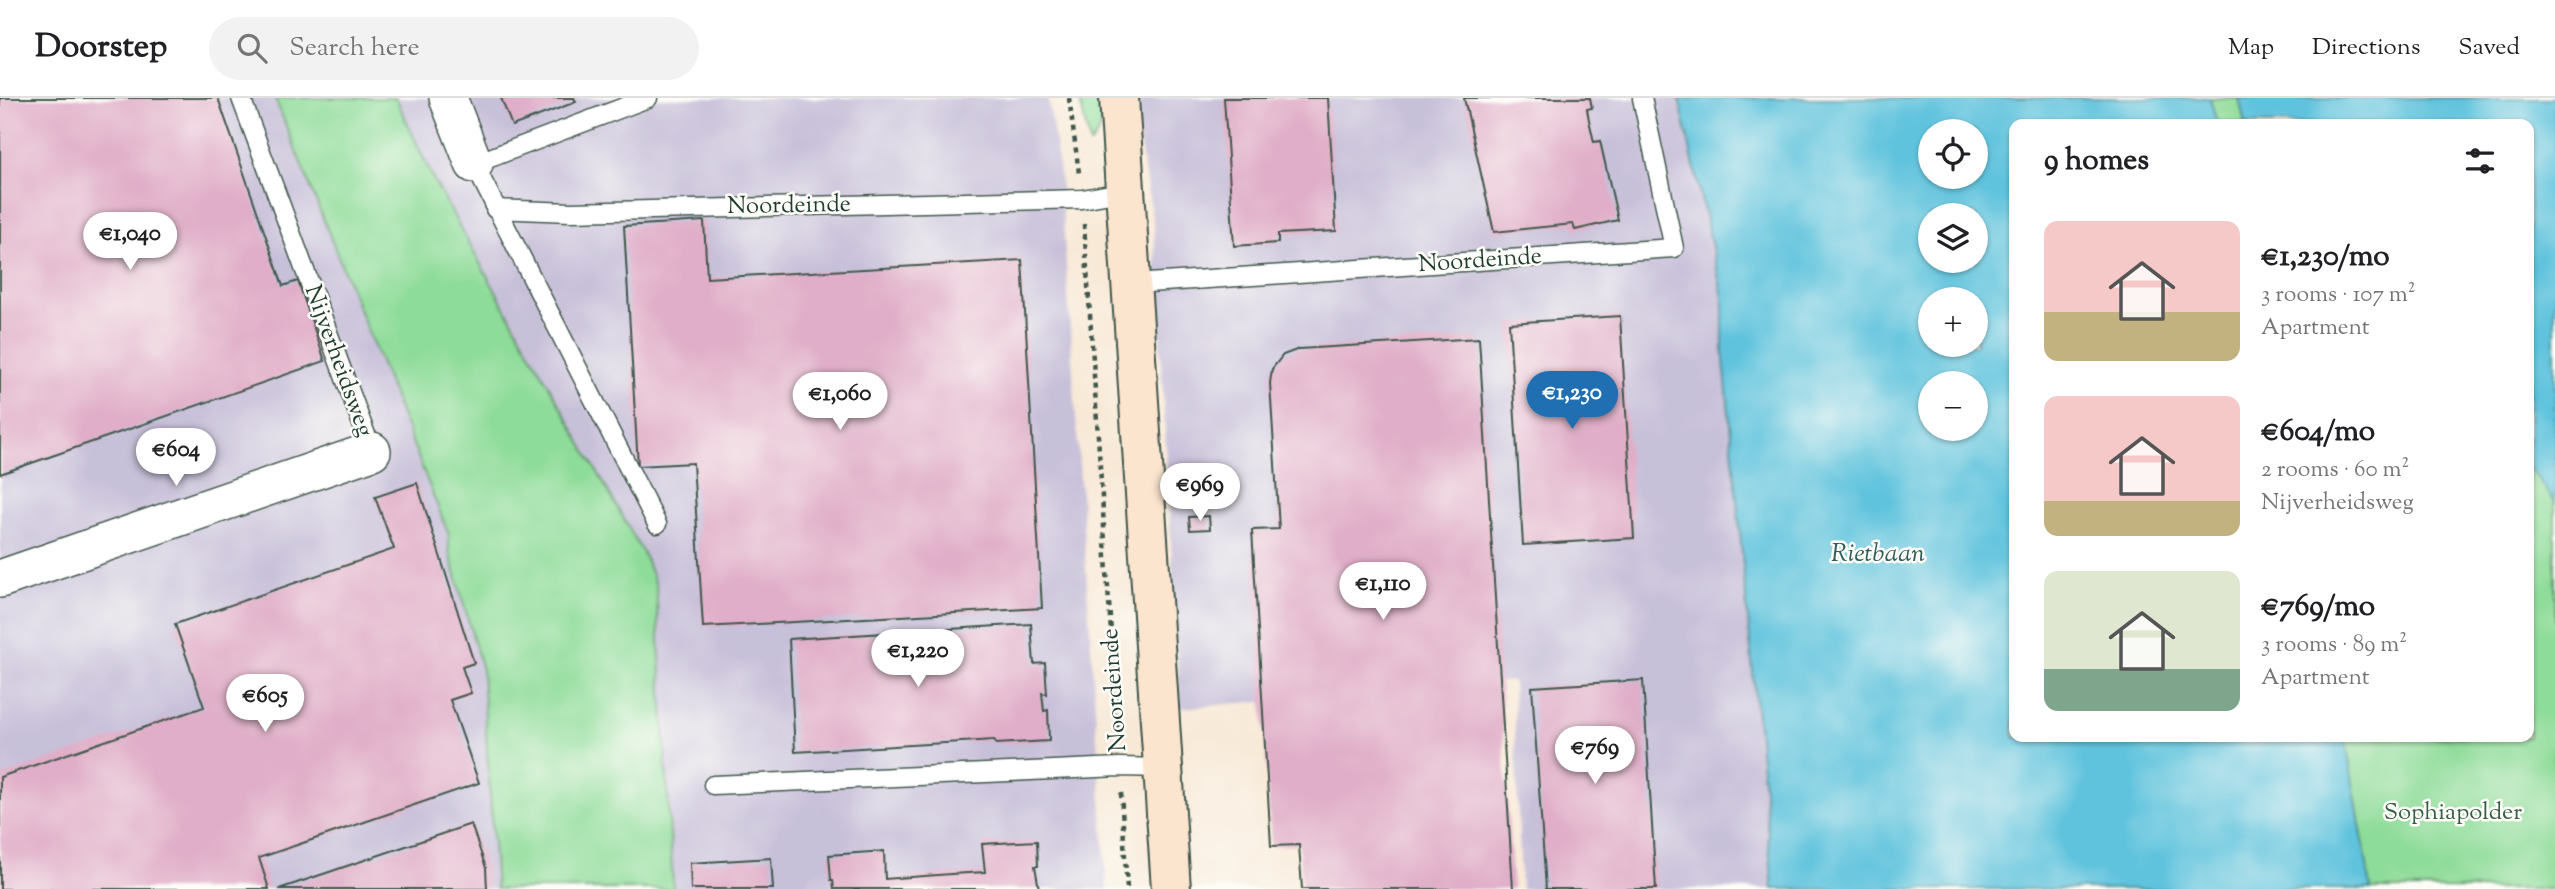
<!DOCTYPE html>
<html lang="en">
<head>
<meta charset="utf-8">
<style>
	:root { --surface:#fff; --page:#f2f2f2; --text:#202124; --muted:#757577; --line:#e0e0e0; --accent:#1f6fb2 }
	body { margin:0; font-family:"Sorts Mill Goudy",serif; background:var(--page); color:var(--text); height:100vh; display:flex; flex-direction:column; font-size:26px; white-space:nowrap }
	* { box-sizing:border-box; margin:0 }
	p { font-size:23px; color:var(--muted) }
	.icon { flex:none; width:38px; height:38px; fill:none; stroke:currentColor; stroke-width:2; stroke-linecap:round; stroke-linejoin:round }
	.map { position:relative; flex:1; overflow:hidden }
	.details { position:absolute; left:2009px; top:21px; width:525px; height:623px; display:flex; flex-direction:column; background:var(--surface); border-radius:14px; box-shadow:0 2px 5px #0004 }
	.details>* { flex:none }
	.buttons { position:absolute; left:1918px; top:21px; display:grid; gap:14px }
	.buttons a { display:grid; place-items:center; width:70px; height:70px; border-radius:50%; background:var(--surface); box-shadow:0 2px 5px #0004; font-size:35px }
	.price { position:absolute; translate:-50% -60px; padding:0 16px; border-radius:24px; background:#fff; color:#222; font-size:23px; line-height:46px; filter:drop-shadow(0 2px 4px #0008) }
	.price::after { content:''; position:absolute; left:50%; top:42px; width:21px; height:16px; margin-left:-10px; background:inherit; clip-path:polygon(0 0,100% 0,50% 100%) }
	.price.current { background:var(--accent); color:#fff }
	ul { padding:0; list-style:none }
	li { display:flex; align-items:center; gap:21px; height:175px; padding:0 35px }
	li span { display:grid; place-items:center; flex:none; width:196px; height:140px; border-radius:14px; color:#555 }
	li>.icon { margin-inline-start:auto }
	span .icon { width:84px; height:84px; fill:#fffc; stroke-width:1 }
	li b { font-size:30px }
	h2 { display:flex; justify-content:space-between; align-items:center; height:84px; padding:0 35px; font-size:30px }
	header { display:flex; align-items:center; gap:42px; box-sizing:border-box; height:98px; padding:0 35px; background:var(--surface); border-bottom:2px solid var(--line) }
	header strong { font-size:33px }
	nav { display:flex; gap:38px; margin-inline-start:auto; font-size:24px }
	.search { width:490px; height:63px; background:var(--page); display:flex; align-items:center; gap:18px; box-sizing:border-box; padding:0 24px; border-radius:38px; color:var(--muted); font-size:26px }
	.map>svg:first-child { display:block }
	.industrial { fill:#c7c0d9 }
	.green { fill:#8edc99; stroke:#568c66; stroke-width:2 }
	.water { fill:#5fc3dd; stroke:#3f8088; stroke-width:2; fill-rule:evenodd }
	.building { fill:#e0aec8 }
	.lines { fill:none; stroke-linecap:round; stroke-linejoin:round }
	.lane-casing { stroke:#40574c; stroke-width:21 }
	.street-casing { stroke:#40574c; stroke-width:40 }
	.secondary-casing { stroke:#40574c; stroke-width:42 }
	.path { stroke:#40574c; stroke-width:4.5; stroke-dasharray:5 5; stroke-linecap:butt }
	.lane { stroke:#fff; stroke-width:18 }
	.street { stroke:#fff; stroke-width:37 }
	.secondary { stroke:#fce5cf; stroke-width:38 }
	.labels { text-anchor:middle; dominant-baseline:central; stroke-width:5; stroke-linejoin:round; paint-order:stroke }
	.street-label { font-size:24px; fill:#1f3d34; stroke:#fdfcf7 }
	.park-label { font-size:24px; fill:#355d48; stroke:#fdfcf7 }
	.water-label { font-size:26px; font-style:italic; fill:#2f5e5e; stroke:#fdfcf7 }
</style>
</head>
<body>
<header>
<strong>Doorstep</strong>
<div class="search"><svg class="icon" aria-label="search" viewBox="0 0 24 24"><circle cx="10" cy="10" r="6"/><path d="M15 15l6 6"/></svg>Search here</div>
<nav><a>Map</a><a>Directions</a><a>Saved</a></nav>
</header>
<div class="map">
<svg width="2555" height="791" viewBox="0 0 2555 791">
	<rect width="100%" height="100%" fill="#fdfcf7"/>
	<filter id="ink" filterUnits="userSpaceOnUse"><feTurbulence type="fractalNoise" baseFrequency=".0143" numOctaves="2"/><feDisplacementMap in="SourceGraphic" scale="14" xChannelSelector="R" yChannelSelector="G"/><feConvolveMatrix kernelMatrix="1 2 1 2 8 2 1 2 1" color-interpolation-filters="sRGB"/></filter>
	<filter id="wash" filterUnits="userSpaceOnUse"><feTurbulence type="fractalNoise" baseFrequency=".00686" numOctaves="4" result="noise"/><feDisplacementMap in="SourceGraphic" scale="28" xChannelSelector="R" yChannelSelector="G"/><feGaussianBlur stdDeviation="1.57" result="paint"/><feColorMatrix in="noise" values="0 0 0 0 0 0 0 0 0 0 0 0 0 0 0 0 0 1.4 0 .05"/><feComposite in="paint" operator="in"/></filter>
	<g filter="url(#wash)">
		<rect width="100%" height="100%" fill="#f8e9d7"/>
		<g class="industrial">
			<polygon points="0,0 1048,0 1060,76 1107,791 0,791"/>
			<polygon points="1132,0 1679,0 1723,199 1723,251 1773,791 1521,791 1513,583 1180,610 1154,130"/>
		</g>
		<g class="green">
			<polygon points="275,0 396,0 434,83 644,457 656,487 673,791 496,791 482,572 449,452 449,437"/>
			<path d="M1079,0H1100C1102,16 1103,35 1090,46Z"/>
			<polygon points="2210,0 2239,0 2245,26 2217,26"/>
			<polygon points="2529,369 2555,403 2555,791 2371,791 2345,639 2529,639"/>
		</g>
		<g class="water">
			<path d="M1679,0H2210L2217,26H2014V639H2345L2371,791H1773L1723,251V199ZM1930,33H1976V79H1930ZM1930,117H1976V163H1930ZM1930,201H1976V247H1930ZM1930,285H1976V331H1930Z"/>
			<polygon points="2239,0 2555,0 2555,403 2529,369 2529,26 2245,26"/>
		</g>
		<g id="blocks">
			<g class="building">
				<polygon points="0,0 218,0 283,188 298,183 325,263 0,376"/>
				<polygon points="501,0 574,0 576,4 512,28"/>
				<polygon points="1224,0 1328,0 1336,133 1278,136 1278,145 1234,148"/>
				<polygon points="1464,0 1590,0 1592,10 1587,11 1589,22 1594,44 1600,43 1618,122 1575,132 1573,126 1494,134"/>
				<polygon points="704,123 707,180 1022,162 1042,510 703,529 693,365 638,368 624,128"/>
				<polygon points="1620,218 1634,440 1523,447 1509,225"/>
				<polygon points="1479,240 1513,791 1302,791 1299,747 1271,748 1252,432 1279,431 1270,285 1272,271 1283,257 1299,251"/>
				<polygon points="417,385 474,565 462,569 471,595 450,602 479,685 259,760 269,791 0,791 0,679 204,609 175,526 394,451 375,399"/>
				<polygon points="1209,418 1210,431 1190,432 1189,419"/>
				<polygon points="1031,526 1034,566 1045,565 1047,596 1042,595 1044,613 1048,612 1049,643 996,646 994,642 795,654 789,541"/>
				<polygon points="1643,582 1656,791 1546,791 1532,589"/>
				<polygon points="471,726 486,770 487,791 279,791"/>
				<polygon points="1037,743 1038,768 1035,768 1039,791 834,791 833,782 831,782 829,757 884,753 885,781 951,776 985,774 982,746"/>
				<polygon points="771,760 773,791 691,791 690,765"/>
			</g>
		</g>
	</g>
	<g filter="url(#ink)">
		<use href="#blocks" fill-opacity="0" stroke="#40574c" stroke-width="2"/>
		<g class="lines">
			<defs>
				<g id="lane">
					<polyline points="241,0 372,353"/>
					<polyline points="648,0 474,66 657,426"/>
					<polyline points="495,111 571,114 1082,101 1127,93"/>
					<polyline points="1133,186 1674,150 1642,0"/>
					<polyline points="713,687 1120,669 1163,670"/>
				</g>
				<g id="street">
					<polyline points="448,0 474,66"/>
					<polyline points="0,481 372,353"/>
				</g>
				<polyline id="secondary" points="1119,0 1171,791"/>
			</defs>
			<use href="#lane" class="lane-casing"/>
			<use href="#street" class="street-casing"/>
			<use href="#secondary" class="secondary-casing"/>
			<g class="path">
				<polyline points="1069,0 1079,75"/>
				<polyline points="1084,126 1118,641"/>
				<polyline points="1121,695 1127,791"/>
			</g>
			<use href="#lane" class="lane"/>
			<use href="#street" class="street"/>
			<use href="#secondary" class="secondary"/>
		</g>
	</g>
	<g class="labels">
		<g class="street-label">
			<text transform="translate(789 108) rotate(-1)">Noordeinde</text>
			<text transform="translate(1480 163) rotate(-4)">Noordeinde</text>
			<text transform="translate(338 263) rotate(70)">Nijverheidsweg</text>
			<text transform="translate(1115 592) rotate(-94)">Noordeinde</text>
		</g>
		<g class="park-label">
			<text x="2453" y="715">Sophiapolder</text>
		</g>
		<g class="water-label">
			<text x="1878" y="456">Rietbaan</text>
		</g>
	</g>
</svg>
<div class="buttons">
<a><svg class="icon" aria-label="locate" viewBox="0 0 24 24"><circle cx="12" cy="12" r="6"/><path d="M12 2v4M12 18v4M2 12h4M18 12h4"/></svg></a>
<a><svg class="icon" aria-label="layers" viewBox="0 0 24 24"><path d="M12 4l9 5-9 5-9-5zM3 14l9 5 9-5"/></svg></a>
<a>+</a>
<a>−</a>
</div>
<b class="price" style="left:130px;top:174px">€1,040</b>
<b class="price current" style="left:1572px;top:333px">€1,230</b>
<b class="price" style="left:840px;top:334px">€1,060</b>
<b class="price" style="left:176px;top:390px">€604</b>
<b class="price" style="left:1200px;top:425px">€969</b>
<b class="price" style="left:1383px;top:524px">€1,110</b>
<b class="price" style="left:918px;top:591px">€1,220</b>
<b class="price" style="left:265px;top:636px">€605</b>
<b class="price" style="left:1595px;top:688px">€769</b>
<section class="details">
<h2>9 homes<svg class="icon" aria-label="filters" viewBox="0 0 24 24"><path d="M4 7h16M4 17h16"/><circle cx="9" cy="7" r="2"/><circle cx="15" cy="17" r="2"/></svg></h2>
<ul>
<li><span style="background:linear-gradient(#f6c9c9 65%,#c2b280 0)"><svg class="icon" aria-label="home" viewBox="0 0 24 24"><path d="M3 11l9-7 9 7M6 9v11h12V9"/></svg></span><div><b>€1,230/mo</b><p>3 rooms · 107 m²</p><p>Apartment</p></div></li>
<li><span style="background:linear-gradient(#f6c9c9 75%,#c2b280 0)"><svg class="icon" aria-label="home" viewBox="0 0 24 24"><path d="M3 11l9-7 9 7M6 9v11h12V9"/></svg></span><div><b>€604/mo</b><p>2 rooms · 60 m²</p><p>Nijverheidsweg</p></div></li>
<li><span style="background:linear-gradient(#dfe7d0 70%,#7fa58c 0)"><svg class="icon" aria-label="home" viewBox="0 0 24 24"><path d="M3 11l9-7 9 7M6 9v11h12V9"/></svg></span><div><b>€769/mo</b><p>3 rooms · 89 m²</p><p>Apartment</p></div></li>
</ul>
</section>
</div>
</body>
</html>
